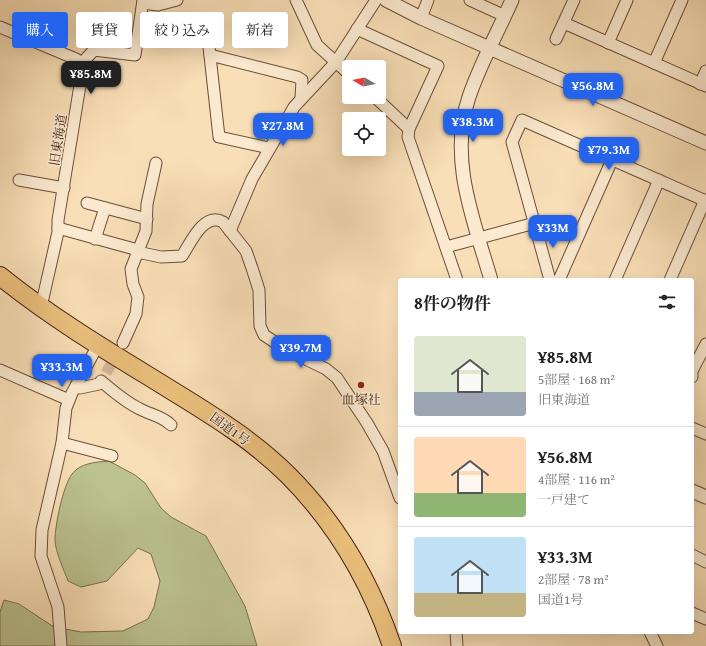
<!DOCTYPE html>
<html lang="ja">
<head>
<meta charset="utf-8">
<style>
	:root { --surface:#fff; --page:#f6f6f6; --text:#222; --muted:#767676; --line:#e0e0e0; --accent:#2563eb }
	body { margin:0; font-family:"Gentium Book Plus","Noto Serif JP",serif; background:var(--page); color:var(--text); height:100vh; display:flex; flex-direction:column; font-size:15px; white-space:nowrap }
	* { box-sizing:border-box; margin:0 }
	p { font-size:13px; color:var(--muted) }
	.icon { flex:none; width:22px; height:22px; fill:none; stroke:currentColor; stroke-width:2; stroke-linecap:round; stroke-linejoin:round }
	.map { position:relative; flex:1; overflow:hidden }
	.side { position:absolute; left:398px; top:278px; width:296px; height:356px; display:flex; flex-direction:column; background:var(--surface); border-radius:4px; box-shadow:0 4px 16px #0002 }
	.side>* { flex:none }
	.guide { position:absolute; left:12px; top:12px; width:326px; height:36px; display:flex; gap:8px }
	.needle { width:26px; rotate:280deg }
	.fabs { position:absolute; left:342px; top:60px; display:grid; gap:8px }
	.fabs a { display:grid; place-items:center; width:44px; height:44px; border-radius:4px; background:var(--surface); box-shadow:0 4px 16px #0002; font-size:20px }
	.price { position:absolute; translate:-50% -34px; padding:0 9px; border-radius:8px; background:var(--accent); color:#fff; font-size:13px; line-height:26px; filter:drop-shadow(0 1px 2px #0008) }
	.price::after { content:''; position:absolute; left:50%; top:24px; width:12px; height:9px; margin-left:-6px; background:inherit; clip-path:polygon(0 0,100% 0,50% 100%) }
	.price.selected { background:#222; color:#fff }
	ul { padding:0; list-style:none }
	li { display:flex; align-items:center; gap:12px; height:100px; padding:0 16px }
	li+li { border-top:1px solid var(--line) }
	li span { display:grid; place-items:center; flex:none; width:112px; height:80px; border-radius:4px; color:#555 }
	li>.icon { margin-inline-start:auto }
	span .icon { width:48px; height:48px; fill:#fffc; stroke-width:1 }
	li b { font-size:17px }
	h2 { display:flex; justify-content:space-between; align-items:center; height:48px; padding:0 16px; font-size:17px }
	.pill { padding:0 14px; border-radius:4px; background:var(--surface); box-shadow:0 4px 16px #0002; font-size:14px; line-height:36px }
	.pill.selected { background:var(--accent); color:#fff }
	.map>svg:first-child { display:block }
	.green { fill:#bbc290; stroke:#7c6f50 }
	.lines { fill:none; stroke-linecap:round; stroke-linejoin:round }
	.minor-tunnel { stroke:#d3b896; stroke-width:11; stroke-dasharray:11 5.5; stroke-linecap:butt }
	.minor-casing { stroke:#6b4d3a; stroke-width:13 }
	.tertiary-casing { stroke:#6b4d3a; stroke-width:15 }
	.trunk-casing { stroke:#3c1c10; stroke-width:20 }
	.minor { stroke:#fbead0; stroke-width:11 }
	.tertiary { stroke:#fbead0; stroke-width:13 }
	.trunk { stroke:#ecc07c; stroke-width:18 }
	.poi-dot { fill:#8f2418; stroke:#fbead0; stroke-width:1.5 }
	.labels { text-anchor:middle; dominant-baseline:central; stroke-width:3; stroke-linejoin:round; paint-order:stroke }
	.street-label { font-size:13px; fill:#3c1c10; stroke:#fbead0 }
	.poi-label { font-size:13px; fill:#3c1c10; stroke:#fbead0 }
</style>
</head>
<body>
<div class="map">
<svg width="706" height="646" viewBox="0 0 706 646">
	<rect width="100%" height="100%" fill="#f9dfb7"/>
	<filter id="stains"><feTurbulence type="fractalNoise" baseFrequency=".005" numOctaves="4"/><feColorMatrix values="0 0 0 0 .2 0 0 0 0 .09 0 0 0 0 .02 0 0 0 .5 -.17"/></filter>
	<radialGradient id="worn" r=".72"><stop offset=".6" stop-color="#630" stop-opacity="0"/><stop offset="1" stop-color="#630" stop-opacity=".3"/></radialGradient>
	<path class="green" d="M109,461L135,475L145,483L161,508L171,517L206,536L245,606L257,646H0V612L4,600L19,604L54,627L81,632L123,631L148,619L154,607L160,581L151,554L138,548L107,581L81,587L68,581C64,570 55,551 55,540C55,525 63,486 72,474C80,463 96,462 109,461Z"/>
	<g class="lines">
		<polyline class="minor-tunnel" points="106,373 119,351"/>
		<defs>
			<g id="minor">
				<polyline points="296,0 317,45 349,74"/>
				<polyline points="470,0 505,16"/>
				<polyline points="143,3 158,5 177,0"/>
				<polyline points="421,18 428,0"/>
				<polyline points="564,23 706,86"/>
				<polyline points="0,27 76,59 81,64 81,79 58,220 58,232 41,307"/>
				<polyline points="357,29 438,66 409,129 408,137 457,280"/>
				<polyline points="556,39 574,0"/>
				<polyline points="608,43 627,0"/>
				<polyline points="209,47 219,137 269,148"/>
				<polyline points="210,55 297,77 302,80 301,98"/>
				<polyline points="654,63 682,0"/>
				<polyline points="81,64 94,50 135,55 143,0"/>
				<polyline points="700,84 706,71"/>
				<polyline points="375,97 409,129"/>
				<polyline points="19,180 64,188"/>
				<polyline points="87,203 147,219"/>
				<polyline points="58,228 138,250"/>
				<polyline points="230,231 252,179 294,107 336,62 376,0"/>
				<polyline points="95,239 105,208"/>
				<polyline points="446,247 535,223"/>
				<path d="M137,252L161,257L182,256C190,244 204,211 223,222L246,251L252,268L259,290L260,326L264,335L285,349L326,369L337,378L367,423L383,451L400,498"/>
				<polyline points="550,280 512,142 522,120 706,201"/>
				<polyline points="559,280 612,160"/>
				<polyline points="615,280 659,180"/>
				<polyline points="670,280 705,200"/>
				<polyline points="123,343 136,314 138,297 133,284 131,269 146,231 147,204 156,163"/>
				<polyline points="0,370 69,400"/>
				<polyline points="692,377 692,371 706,344"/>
				<path d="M76,386L80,388L99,384L101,381C113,391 125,402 140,409C151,415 162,416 171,425"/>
				<polyline points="692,428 706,434"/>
				<polyline points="62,443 112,456"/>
				<polyline points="692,555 706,562"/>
				<polyline points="692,613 706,619"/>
				<polyline points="456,632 457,646"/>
				<polyline points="650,632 657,646"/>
				<polyline points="61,646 58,607 41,556 42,530 62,443 66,408 72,393 98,345"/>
			</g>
			<g id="tertiary">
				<polyline points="386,0 421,18 706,143"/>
				<path d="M491,280C474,221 448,159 469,97C480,64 498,32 512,0"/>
				<polyline points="692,491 706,497"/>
			</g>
			<path id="trunk" d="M0,276C47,314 99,346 150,377C198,407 248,435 288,475C337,524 370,581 392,646"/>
		</defs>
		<use href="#minor" class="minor-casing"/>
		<use href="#tertiary" class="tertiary-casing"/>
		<use href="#trunk" class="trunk-casing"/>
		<use href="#minor" class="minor"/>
		<use href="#tertiary" class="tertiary"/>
		<use href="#trunk" class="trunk"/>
	</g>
	<circle class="poi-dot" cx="361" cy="385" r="4"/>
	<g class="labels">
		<g class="street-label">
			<text transform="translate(58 140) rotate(-81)">旧東海道</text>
			<text transform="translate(230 429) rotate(36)">国道1号</text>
		</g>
		<g class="poi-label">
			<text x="361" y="399">血塚社</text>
		</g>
	</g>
	<rect width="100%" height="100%" filter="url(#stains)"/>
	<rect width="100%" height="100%" fill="url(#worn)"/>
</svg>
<div class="fabs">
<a><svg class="needle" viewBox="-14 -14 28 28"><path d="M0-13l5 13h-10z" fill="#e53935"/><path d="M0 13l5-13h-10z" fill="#767676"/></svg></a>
<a><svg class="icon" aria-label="locate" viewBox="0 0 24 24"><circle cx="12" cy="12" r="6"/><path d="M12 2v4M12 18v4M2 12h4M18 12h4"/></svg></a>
</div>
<b class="price selected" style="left:91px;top:95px">¥85.8M</b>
<b class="price" style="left:593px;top:107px">¥56.8M</b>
<b class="price" style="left:473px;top:143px">¥38.3M</b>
<b class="price" style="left:283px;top:147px">¥27.8M</b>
<b class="price" style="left:609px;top:171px">¥79.3M</b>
<b class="price" style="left:553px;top:249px">¥33M</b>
<b class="price" style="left:301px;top:369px">¥39.7M</b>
<b class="price" style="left:62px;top:388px">¥33.3M</b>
<div class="guide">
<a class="pill selected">購入</a>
<a class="pill">賃貸</a>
<a class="pill">絞り込み</a>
<a class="pill">新着</a>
</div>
<section class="side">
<h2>8件の物件<svg class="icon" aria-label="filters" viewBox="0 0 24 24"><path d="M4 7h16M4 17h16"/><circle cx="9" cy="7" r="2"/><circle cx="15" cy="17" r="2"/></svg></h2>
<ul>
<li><span style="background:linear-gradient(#dfe7d0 70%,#9aa5b1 0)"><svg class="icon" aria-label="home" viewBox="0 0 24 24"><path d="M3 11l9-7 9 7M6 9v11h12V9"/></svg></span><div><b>¥85.8M</b><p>5部屋 · 168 m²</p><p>旧東海道</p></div></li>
<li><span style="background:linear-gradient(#ffd9b3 70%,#8fb573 0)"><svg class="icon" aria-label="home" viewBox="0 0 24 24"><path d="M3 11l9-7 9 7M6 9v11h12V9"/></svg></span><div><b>¥56.8M</b><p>4部屋 · 116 m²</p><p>一戸建て</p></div></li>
<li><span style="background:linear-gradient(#bfe0f5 70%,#c2b280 0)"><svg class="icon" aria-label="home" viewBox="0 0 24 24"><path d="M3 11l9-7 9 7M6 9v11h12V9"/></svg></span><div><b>¥33.3M</b><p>2部屋 · 78 m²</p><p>国道1号</p></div></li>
</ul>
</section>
</div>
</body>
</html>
